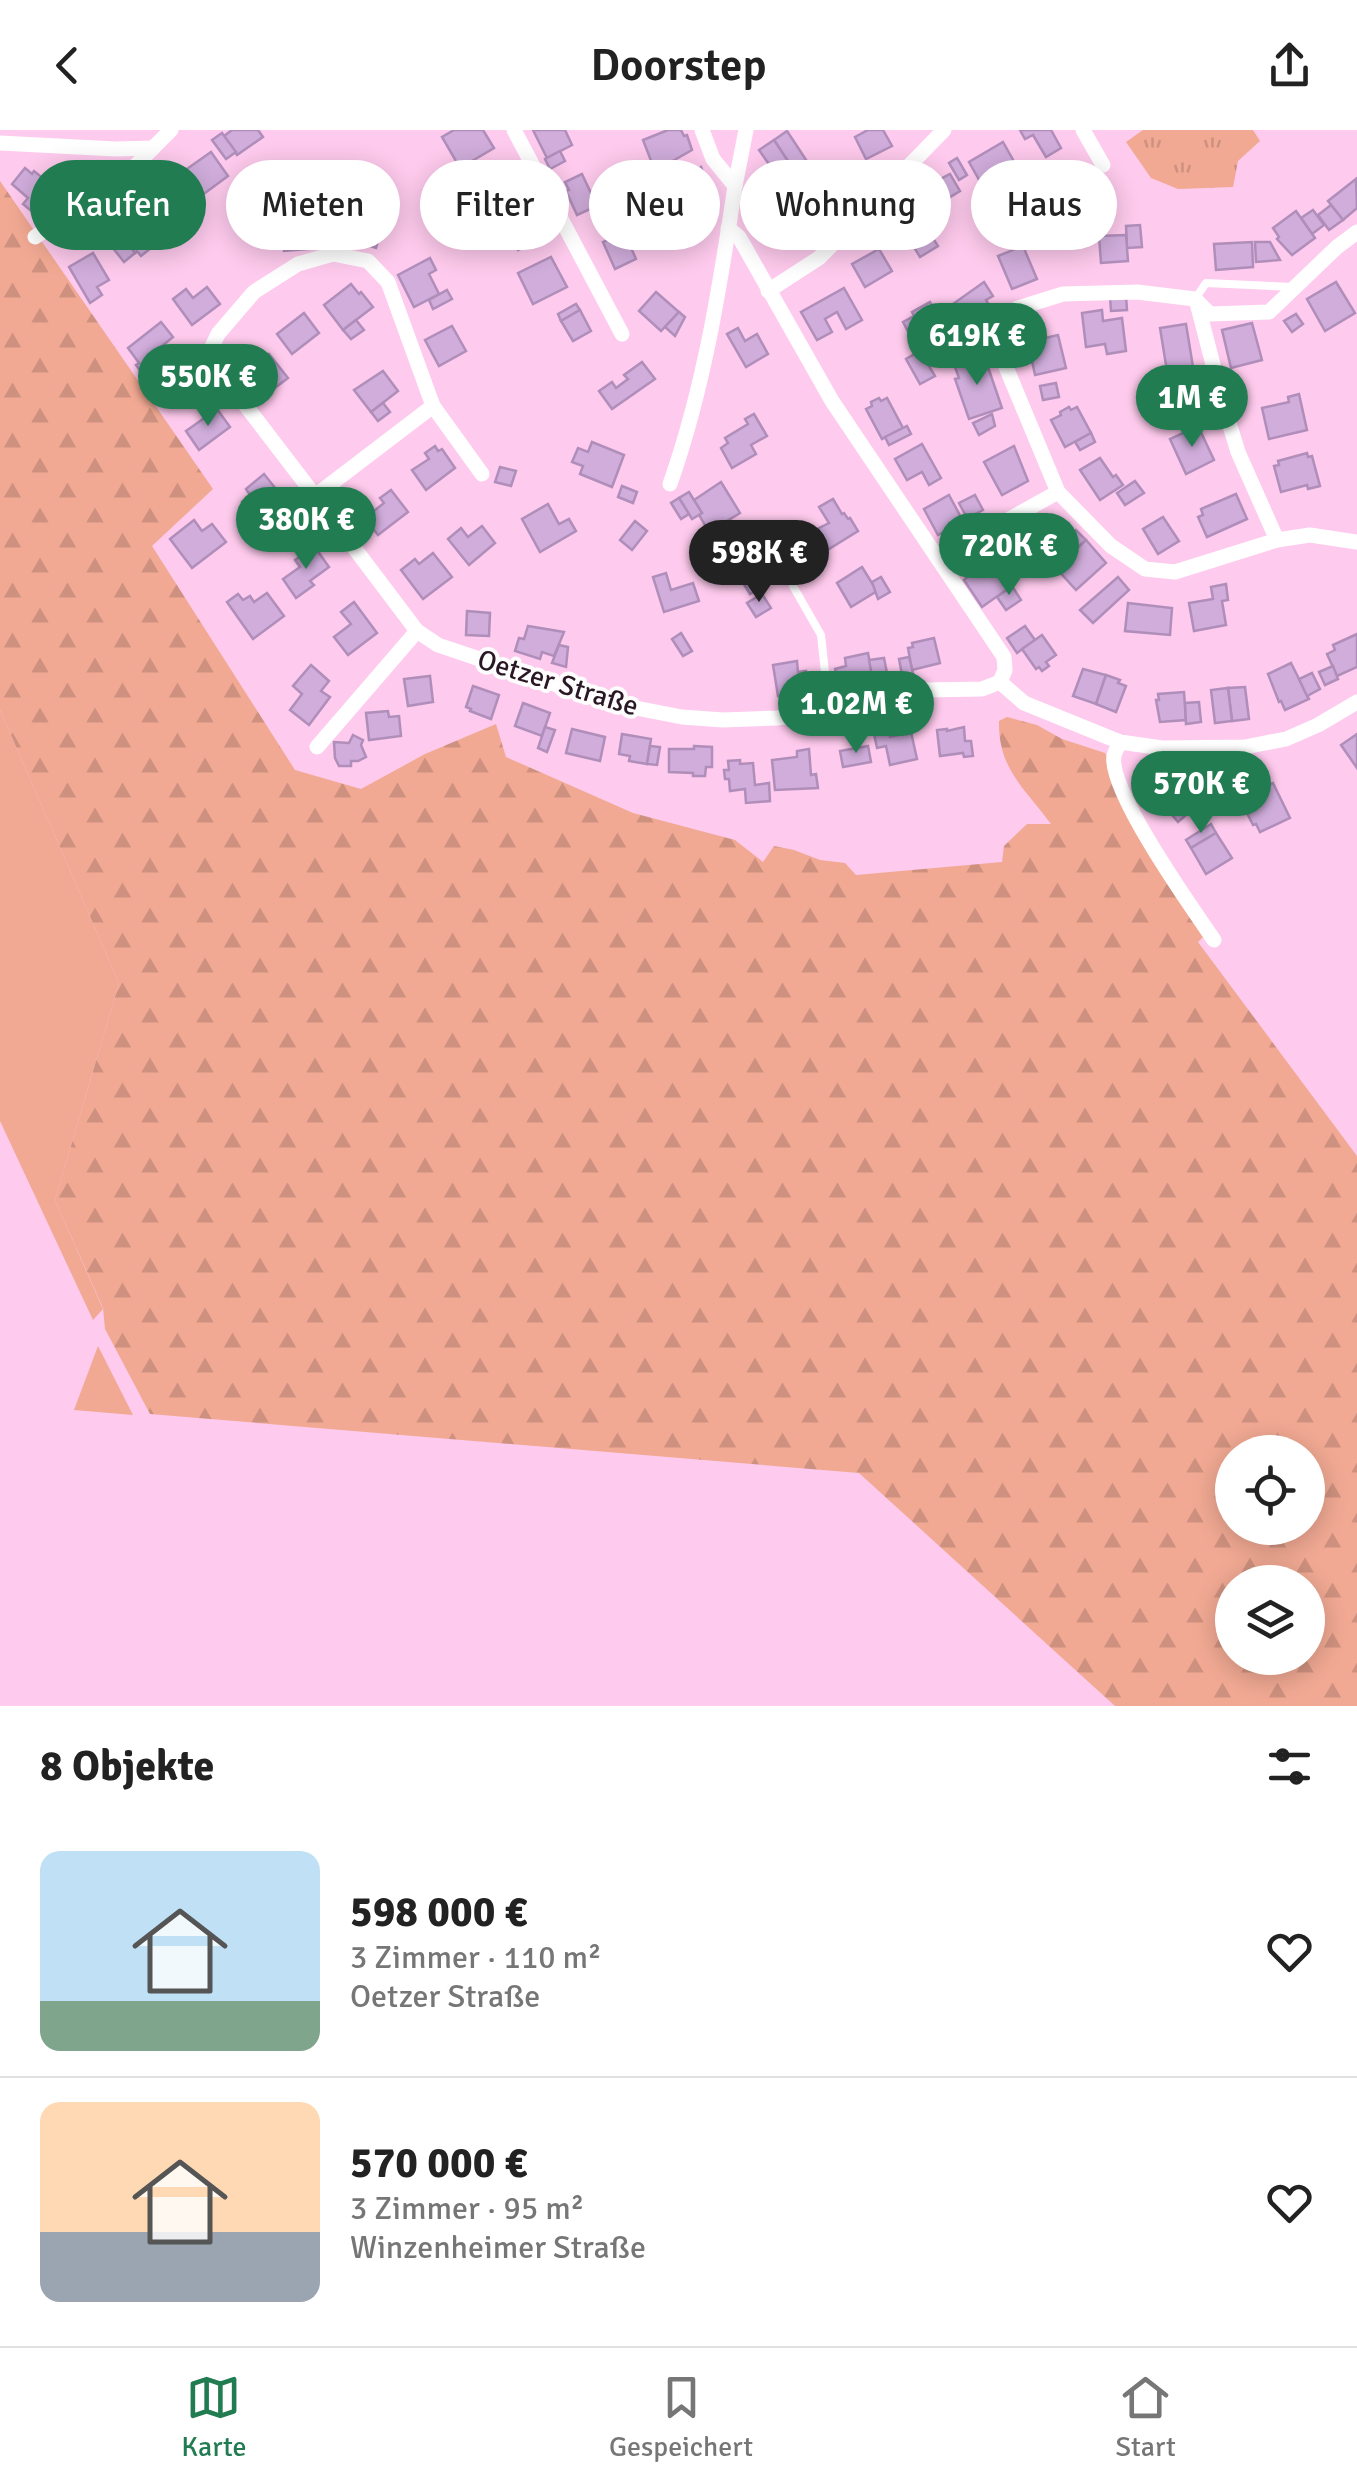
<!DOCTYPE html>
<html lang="de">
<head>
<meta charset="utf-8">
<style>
	:root { --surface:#fff; --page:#f6f6f6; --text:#222; --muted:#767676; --line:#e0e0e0; --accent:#227c51 }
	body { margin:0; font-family:Signika,sans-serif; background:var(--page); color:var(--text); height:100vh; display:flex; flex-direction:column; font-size:38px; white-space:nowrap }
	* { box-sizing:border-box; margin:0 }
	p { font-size:32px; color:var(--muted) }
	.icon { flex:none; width:55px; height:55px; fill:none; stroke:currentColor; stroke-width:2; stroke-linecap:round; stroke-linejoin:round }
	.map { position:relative; height:1576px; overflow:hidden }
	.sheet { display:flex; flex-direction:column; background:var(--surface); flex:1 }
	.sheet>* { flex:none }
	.guide { position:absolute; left:30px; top:30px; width:1298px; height:90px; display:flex; gap:20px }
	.controls { position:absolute; left:1215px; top:1305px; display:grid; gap:20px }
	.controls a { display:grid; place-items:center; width:110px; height:110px; border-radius:50%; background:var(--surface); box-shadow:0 5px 25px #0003; font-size:50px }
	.price { position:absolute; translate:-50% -85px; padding:0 22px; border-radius:35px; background:var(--accent); color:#fff; font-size:32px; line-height:65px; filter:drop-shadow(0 2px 5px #0008) }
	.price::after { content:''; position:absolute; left:50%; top:60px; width:30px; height:22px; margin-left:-15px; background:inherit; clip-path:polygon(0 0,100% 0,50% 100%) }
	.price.selected { background:#222; color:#fff }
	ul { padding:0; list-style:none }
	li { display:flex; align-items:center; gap:30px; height:250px; padding:0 40px }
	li+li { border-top:2px solid var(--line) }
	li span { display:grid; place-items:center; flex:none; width:280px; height:200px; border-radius:20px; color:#555 }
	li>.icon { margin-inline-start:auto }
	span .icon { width:120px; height:120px; fill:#fffc; stroke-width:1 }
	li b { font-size:42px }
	h2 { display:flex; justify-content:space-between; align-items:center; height:120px; padding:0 40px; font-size:42px }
	.tag { padding:0 35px; border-radius:45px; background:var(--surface); box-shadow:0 5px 25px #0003; font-size:35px; line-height:90px }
	.tag.selected { background:var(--accent); color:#fff }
	header { display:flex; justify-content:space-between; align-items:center; height:130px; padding:0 40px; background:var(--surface); font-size:45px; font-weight:600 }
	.tabs { display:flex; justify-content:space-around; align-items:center; height:140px; border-top:2px solid var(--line); background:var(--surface); font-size:28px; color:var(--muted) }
	.tabs a { display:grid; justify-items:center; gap:5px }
	.tabs .selected { color:var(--accent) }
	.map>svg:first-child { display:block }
	.grass { fill:#f1a993 }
	.forest { fill:url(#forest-firs); fill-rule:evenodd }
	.park { fill:url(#park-tufts) }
	.building { fill:#d0addb; stroke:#b08eba; stroke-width:2.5 }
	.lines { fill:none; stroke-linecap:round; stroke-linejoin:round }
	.lane { stroke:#fff; stroke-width:8 }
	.street { stroke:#fff; stroke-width:15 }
	.labels { text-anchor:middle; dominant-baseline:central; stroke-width:8; stroke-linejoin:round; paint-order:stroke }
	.street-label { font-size:28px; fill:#2a1724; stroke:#fdfdfd }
</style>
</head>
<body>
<header><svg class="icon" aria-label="back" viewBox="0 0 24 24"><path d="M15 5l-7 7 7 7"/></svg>Doorstep<svg class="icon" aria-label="share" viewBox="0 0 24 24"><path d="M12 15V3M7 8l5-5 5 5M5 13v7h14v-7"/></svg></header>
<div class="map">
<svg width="1357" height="1576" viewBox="0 0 1357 1576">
	<defs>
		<pattern id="forest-firs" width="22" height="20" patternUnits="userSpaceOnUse" patternTransform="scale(2.5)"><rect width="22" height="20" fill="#f1a993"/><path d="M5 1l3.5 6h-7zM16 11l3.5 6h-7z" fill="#cf917f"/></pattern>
		<pattern id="park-tufts" width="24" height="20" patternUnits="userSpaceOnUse" patternTransform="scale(2.5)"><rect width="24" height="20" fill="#f1a993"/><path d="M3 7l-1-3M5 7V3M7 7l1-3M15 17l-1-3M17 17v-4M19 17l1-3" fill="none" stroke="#cf917f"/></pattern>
	</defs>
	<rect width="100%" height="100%" fill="#fecaed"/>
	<g class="grass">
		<polygon points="0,580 119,853 55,1070 103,1179 93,1190 0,991"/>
		<polygon points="98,1216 133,1285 74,1280"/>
	</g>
	<path class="forest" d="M0,51L213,359L152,416L295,640L361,659L425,624L496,594L506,627L633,683L735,710L763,732L774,716L794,720L820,730L845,733L856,745L1002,732L1004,716L1027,694H1051C1026,659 998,640 999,591L1007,587L1037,595L1062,609L1105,623L1207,803L1198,812L1357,1026V1576H1115L859,1343L150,1284L105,1199L103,1178L55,1070L119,853L0,580ZM1232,1322H1308V1398H1232ZM1232,1452H1308V1528H1232Z"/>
	<polygon class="park" points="1143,0 1253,0 1260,11 1238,31 1233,57 1178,59 1151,48 1126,12"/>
	<g class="building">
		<polygon points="232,0 258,0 263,7 237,25 224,6"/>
		<polygon points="454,0 483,0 494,18 460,38 442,7"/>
		<polygon points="533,0 565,0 572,15 547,28"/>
		<polygon points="668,0 681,0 684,6 687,5 692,20 655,41 643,10"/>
		<polygon points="868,0 883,0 892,16 866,29 855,7"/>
		<polygon points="1020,0 1051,0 1061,18 1046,27 1033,5 1025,9"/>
		<polygon points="787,1 814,42 801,51 774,10"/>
		<polygon points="222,3 236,22 226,29 212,10"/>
		<polygon points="774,10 801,51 792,57 778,36 773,40 759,20"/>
		<polygon points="1003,12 1016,35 982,55 969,32"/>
		<polygon points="560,21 565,31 550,39 545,29"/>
		<polygon points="211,22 228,46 201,66 184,41"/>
		<polygon points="957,28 967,45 959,50 949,33"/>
		<polygon points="500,37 514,63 493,74 479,48"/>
		<polygon points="701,37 708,56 701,63 688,48"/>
		<polygon points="25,38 32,44 34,41 56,59 35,84 23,74 28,68 12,54"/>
		<polygon points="582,44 597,76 577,85 566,61 569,60 565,52"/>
		<polygon points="950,44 960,61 942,72 931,54"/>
		<polygon points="1356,49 1357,78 1343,90 1328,71"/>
		<polygon points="684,50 699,70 666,95 658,84 671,74 664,65"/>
		<polygon points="800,69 816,95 802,104 786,77"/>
		<polygon points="1331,75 1343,90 1329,100 1318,85"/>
		<polygon points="330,76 332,117 284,121 281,81"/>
		<polygon points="360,76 386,85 376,118 349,109"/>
		<polygon points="151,77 171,102 141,126 137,121 135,123 125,110 142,97 135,89"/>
		<polygon points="190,80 200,93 187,103 190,106 180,114 168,98"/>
		<polygon points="524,80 540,108 518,120 503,92"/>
		<polygon points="1313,80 1324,95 1312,104 1301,88"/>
		<polygon points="1296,81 1315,108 1292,125 1277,109 1279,107 1273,98"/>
		<polygon points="767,83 778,101 762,111 751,93"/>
		<polygon points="917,83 938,116 920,127 909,109 896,117 887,101"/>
		<polygon points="1140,95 1142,117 1127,118 1126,96"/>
		<polygon points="116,99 135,123 124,132 105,108"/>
		<polygon points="624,102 636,129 615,139 603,112"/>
		<polygon points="1126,105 1128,131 1101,133 1099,106"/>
		<polygon points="1252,112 1253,137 1216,140 1214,114"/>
		<polygon points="1255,112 1270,112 1280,130 1256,132"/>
		<polygon points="1023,116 1037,149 1012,159 998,126"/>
		<polygon points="879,119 892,141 865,157 852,134"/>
		<polygon points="93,123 109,150 97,157 102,165 90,173 69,137"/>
		<polygon points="551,127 567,157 533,174 518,143"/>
		<polygon points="430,128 436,140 429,144 439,164 414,177 398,145"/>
		<polygon points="984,152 993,166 986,170 991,178 971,191 963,180 959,183 953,174"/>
		<polygon points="1336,152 1355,183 1325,201 1307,169"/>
		<polygon points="351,154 359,164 361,162 373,177 343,200 324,175"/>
		<polygon points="207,157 220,174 192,195 173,169 186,159 193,168"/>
		<polygon points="844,158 862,190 846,199 837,182 825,189 832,202 817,210 801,182"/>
		<polygon points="447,160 452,169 433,179 429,170"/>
		<polygon points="656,162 679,182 661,201 639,181"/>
		<polygon points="1110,166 1126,166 1127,180 1111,181"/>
		<polygon points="930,172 947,206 919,222 903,192 914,186 912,182"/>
		<polygon points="576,174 580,180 561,191 558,184"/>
		<polygon points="580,180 591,201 573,211 561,191"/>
		<polygon points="1102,180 1103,191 1122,188 1126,221 1107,224 1105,214 1086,217 1082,183"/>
		<polygon points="679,182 685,187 675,206 665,197"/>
		<polygon points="304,183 319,203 292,224 277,204"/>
		<polygon points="1296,184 1303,194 1292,202 1284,191"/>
		<polygon points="356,190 364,200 351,209 343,200"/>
		<polygon points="161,192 173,207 151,225 157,232 143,244 136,235 139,233 128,218"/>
		<polygon points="1252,193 1262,230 1231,238 1222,200"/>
		<polygon points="1186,194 1193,237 1167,241 1160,198"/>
		<polygon points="452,196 466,221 439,236 425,210"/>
		<polygon points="738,198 745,211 757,204 768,224 746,237 727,204"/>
		<polygon points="1058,205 1066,238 1035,245 1028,212"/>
		<polygon points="920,221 935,246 920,254 906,229"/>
		<polygon points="269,224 288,248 255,273 234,246 247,235 250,239"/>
		<polygon points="974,225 984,239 988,237 1002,278 969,289 955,249 959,248 955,237"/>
		<polygon points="642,232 655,249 612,279 599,261 612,252 616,258 628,249 624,245"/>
		<polygon points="383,241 398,261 371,282 354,260"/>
		<polygon points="1188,252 1192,284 1159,287 1156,256"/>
		<polygon points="1056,253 1059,267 1043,270 1040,256"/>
		<polygon points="1299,264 1307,300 1269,309 1262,278 1289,272 1288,267"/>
		<polygon points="879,268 881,271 887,268 903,298 882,309 866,279 872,276 871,272"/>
		<polygon points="383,273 390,282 378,291 371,282"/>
		<polygon points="1069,277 1071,280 1077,277 1091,303 1065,317 1051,290 1061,285 1060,282"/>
		<polygon points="217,279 230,297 199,320 186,301"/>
		<polygon points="754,284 767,306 751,315 756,324 732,338 721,318 728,313 725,308 748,294 745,289"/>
		<polygon points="992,284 995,296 979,305 973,293"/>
		<polygon points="907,296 911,304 889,315 885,307"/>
		<polygon points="1198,296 1214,330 1186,344 1170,309"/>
		<polygon points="1091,303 1095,312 1080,320 1075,312"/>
		<polygon points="592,312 624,325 612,357 580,344 583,336 572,332 578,318 588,322"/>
		<polygon points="922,314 941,348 929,355 922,342 907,350 895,329"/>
		<polygon points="435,316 438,321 442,319 455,338 426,360 412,340 429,329 425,323"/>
		<polygon points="1014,316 1028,351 1002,365 984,332"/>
		<polygon points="1307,323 1308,327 1312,326 1320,356 1308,359 1307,355 1281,362 1274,336 1279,335 1278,331"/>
		<polygon points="1100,328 1113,347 1116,345 1123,355 1100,370 1080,340"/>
		<polygon points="500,337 516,341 511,356 495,352"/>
		<polygon points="264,344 284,369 257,390 242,372 250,365 246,359"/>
		<polygon points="1135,351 1144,363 1125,375 1117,363"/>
		<polygon points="721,352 740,383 709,402 699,385 702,383 694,370"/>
		<polygon points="622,356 637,362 633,373 618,367"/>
		<polygon points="391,360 408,382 378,405 365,388 384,373 380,368"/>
		<polygon points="689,362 702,383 692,389 679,368"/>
		<polygon points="1236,364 1247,389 1207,407 1198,387 1203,385 1201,379"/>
		<polygon points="949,365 963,391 938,405 924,379"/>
		<polygon points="975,365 983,380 967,388 959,373"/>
		<polygon points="679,368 689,384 681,389 671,373"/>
		<polygon points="833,369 842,384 844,383 848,389 850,388 858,401 821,424 809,403 829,393 819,377"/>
		<polygon points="548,374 559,394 569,389 576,401 540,422 522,389"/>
		<polygon points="1163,387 1179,411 1158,424 1143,399"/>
		<polygon points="194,390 202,401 212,394 226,412 192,438 170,409"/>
		<polygon points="1058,390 1072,405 1076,400 1086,410 1056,438 1031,411"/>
		<polygon points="635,391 647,401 632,420 620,410"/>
		<polygon points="482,396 495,413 469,435 448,409 461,398 468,407"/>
		<polygon points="1086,410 1106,433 1076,460 1056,438"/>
		<polygon points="314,416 329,437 310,451 314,455 296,468 283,449 300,437 295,430"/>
		<polygon points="765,422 780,446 765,455 750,431"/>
		<polygon points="433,423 452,447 423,469 401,440 415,429 419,434"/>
		<polygon points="992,430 1009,458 982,477 964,450 980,436 981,438"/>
		<polygon points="750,431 765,455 750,464 735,440"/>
		<polygon points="862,437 877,461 851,477 837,453"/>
		<polygon points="666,443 671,460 693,453 699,471 664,482 653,447"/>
		<polygon points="881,447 890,462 878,469 872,452"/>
		<polygon points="1118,447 1129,460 1093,493 1080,480"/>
		<polygon points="1226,454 1228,470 1222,471 1226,495 1194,501 1189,473 1213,469 1211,457"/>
		<polygon points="1012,456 1021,470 1006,480 997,467"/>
		<polygon points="267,463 284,486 253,509 227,472 238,464 243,470 250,466 254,472"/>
		<polygon points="762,464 771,478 756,487 747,473"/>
		<polygon points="354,472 377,503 348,525 334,507 351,494 341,482"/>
		<polygon points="1128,473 1172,478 1170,505 1125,501"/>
		<polygon points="467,481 490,483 489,506 466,505"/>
		<polygon points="528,496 564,502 554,526 542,522 540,529 515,521 519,508 524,509"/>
		<polygon points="1025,496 1035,510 1017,523 1007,508"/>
		<polygon points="681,503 692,521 683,526 672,509"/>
		<polygon points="1357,504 1357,537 1337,546 1327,524 1335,520 1333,515"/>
		<polygon points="1042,505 1056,525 1046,532 1049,536 1042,541 1039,537 1036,539 1022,519"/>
		<polygon points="934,508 940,533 912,540 908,518 913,517 912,513"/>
		<polygon points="559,515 568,517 566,537 552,533"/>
		<polygon points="868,523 873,549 839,556 835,539 846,536 845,528"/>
		<polygon points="909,527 913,543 902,545 899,529"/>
		<polygon points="884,528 888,548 873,551 869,530"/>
		<polygon points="797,531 798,542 806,541 809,561 778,566 773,535"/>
		<polygon points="1291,533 1309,569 1285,580 1281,571 1279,572 1268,544"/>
		<polygon points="311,535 329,551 321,561 330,567 309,595 290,580 302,564 293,556"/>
		<polygon points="1333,536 1338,549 1325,555 1319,542"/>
		<polygon points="1083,539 1106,545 1096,574 1073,566"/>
		<polygon points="1312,543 1320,559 1307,566 1299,549"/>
		<polygon points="1106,545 1120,550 1118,553 1126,556 1116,582 1096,574"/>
		<polygon points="430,546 433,572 408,576 404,549"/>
		<polygon points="473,556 499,565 491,589 470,581 471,579 466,577"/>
		<polygon points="1245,557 1249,589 1232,591 1228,558"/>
		<polygon points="1228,558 1232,591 1215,593 1211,560"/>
		<polygon points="1184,562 1186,590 1160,592 1156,570 1159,570 1158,564"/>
		<polygon points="1199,572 1201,592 1186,594 1185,573"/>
		<polygon points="523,573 550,583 542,606 515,596"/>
		<polygon points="388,581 389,587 399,586 401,606 369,610 366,583"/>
		<polygon points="888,595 890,607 911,602 917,629 890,635 886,616 877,618 873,599"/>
		<polygon points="545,597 555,600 547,622 538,618"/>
		<polygon points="964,597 965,611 971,611 973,626 964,627 963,623 940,626 937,600 947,599 947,601"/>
		<polygon points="572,599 605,607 600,631 566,623"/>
		<polygon points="622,604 651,609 647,634 629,631 630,626 619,624"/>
		<polygon points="1357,604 1357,638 1341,615"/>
		<polygon points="353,605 363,610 361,615 366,627 358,631 351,631 351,636 339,636 335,628 334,612 349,613"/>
		<polygon points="650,616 660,617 657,635 647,634"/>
		<polygon points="694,616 712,617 712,637 706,637 705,646 693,646 693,643 669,642 669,619 694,619"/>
		<polygon points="868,616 871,632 843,637 840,621"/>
		<polygon points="809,619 811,645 816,644 818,658 775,660 772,630 797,627 797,621"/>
		<polygon points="740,630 740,634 753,633 755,655 769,653 770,671 746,673 745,659 730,661 729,649 725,649 724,640 729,640 728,631"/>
		<polygon points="1229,633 1240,654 1226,661 1215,641"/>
		<polygon points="1166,639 1185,664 1163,683 1143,659 1148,654 1143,648 1151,642 1156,647"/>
		<polygon points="1273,653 1290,688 1260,702 1256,694 1253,695 1244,677 1248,675 1243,667"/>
		<polygon points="1182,667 1193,679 1178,692 1167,679"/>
		<polygon points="1211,694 1216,703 1191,718 1186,710"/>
		<polygon points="1216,703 1232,728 1206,744 1191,718"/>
	</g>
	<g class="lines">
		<g class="lane">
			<polyline points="1195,169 1206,153 1293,157"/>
			<polyline points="253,413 315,366"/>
			<polyline points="793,456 821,505 829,580"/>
		</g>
		<g class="street">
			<polyline points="514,0 622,204"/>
			<polyline points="1083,0 1103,35"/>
			<polyline points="0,13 116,19 153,18"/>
			<polyline points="735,56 746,0"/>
			<polyline points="728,98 739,107 832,271 1004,527 1005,540 1000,552"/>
			<polyline points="1357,102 1337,117 1269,182 1210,184 1195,169 1137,162 1063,164 1018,178 991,201 1058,362 1111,416 1145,439 1175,442 1277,410 1310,405 1357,412"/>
			<polyline points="35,107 127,44 171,0"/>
			<polyline points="768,161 819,128 944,0"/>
			<polyline points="1197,173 1223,273 1238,322 1277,410"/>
			<polyline points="433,276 482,344"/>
			<path d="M670,354C704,258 720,156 735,56L713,29L702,0"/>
			<polyline points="315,366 217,238 210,221 218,204 254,162 298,134 333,124 368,131 388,152 433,276 315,366 417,501 438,515 610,573 682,587 723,590 777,588 829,580 925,560 982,559 1000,552"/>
			<polyline points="938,429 1058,362"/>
			<polyline points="1000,552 1024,573 1120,612 1162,618 1245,617 1286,609 1318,595 1357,572"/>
			<path d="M1120,612C1118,617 1115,621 1114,626C1108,660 1192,778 1214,810"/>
			<polyline points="317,617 417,501"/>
		</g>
	</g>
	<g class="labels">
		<g class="street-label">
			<text transform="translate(558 553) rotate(17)">Oetzer Straße</text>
		</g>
	</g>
</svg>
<div class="controls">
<a><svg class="icon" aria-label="locate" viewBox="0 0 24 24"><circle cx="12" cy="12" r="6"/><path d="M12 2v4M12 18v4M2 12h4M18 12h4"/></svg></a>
<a><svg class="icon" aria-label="layers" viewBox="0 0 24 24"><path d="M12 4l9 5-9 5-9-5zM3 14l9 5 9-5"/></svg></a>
</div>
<b class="price" style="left:977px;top:258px">619K €</b>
<b class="price" style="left:208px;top:299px">550K €</b>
<b class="price" style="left:1192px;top:320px">1M €</b>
<b class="price" style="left:306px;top:442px">380K €</b>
<b class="price" style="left:1009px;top:468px">720K €</b>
<b class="price selected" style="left:759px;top:475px">598K €</b>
<b class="price" style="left:856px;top:626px">1.02M €</b>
<b class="price" style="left:1201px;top:706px">570K €</b>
<div class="guide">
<a class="tag selected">Kaufen</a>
<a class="tag">Mieten</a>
<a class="tag">Filter</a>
<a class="tag">Neu</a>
<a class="tag">Wohnung</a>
<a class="tag">Haus</a>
</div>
</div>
<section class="sheet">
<h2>8 Objekte<svg class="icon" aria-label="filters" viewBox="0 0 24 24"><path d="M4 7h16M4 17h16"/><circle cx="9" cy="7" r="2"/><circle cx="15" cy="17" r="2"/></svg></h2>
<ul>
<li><span style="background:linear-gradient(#bfe0f5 75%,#7fa58c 0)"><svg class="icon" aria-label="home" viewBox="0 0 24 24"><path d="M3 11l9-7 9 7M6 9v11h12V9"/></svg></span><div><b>598 000 €</b><p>3 Zimmer · 110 m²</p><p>Oetzer Straße</p></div><svg class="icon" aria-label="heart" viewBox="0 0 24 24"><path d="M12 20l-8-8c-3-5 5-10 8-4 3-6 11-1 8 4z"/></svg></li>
<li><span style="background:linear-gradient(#ffd9b3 65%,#9aa5b1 0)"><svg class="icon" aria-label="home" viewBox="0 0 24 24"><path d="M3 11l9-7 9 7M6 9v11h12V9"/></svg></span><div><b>570 000 €</b><p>3 Zimmer · 95 m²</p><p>Winzenheimer Straße</p></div><svg class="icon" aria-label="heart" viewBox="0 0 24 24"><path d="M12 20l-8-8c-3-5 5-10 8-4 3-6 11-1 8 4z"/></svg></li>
</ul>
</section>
<nav class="tabs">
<a class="selected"><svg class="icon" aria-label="map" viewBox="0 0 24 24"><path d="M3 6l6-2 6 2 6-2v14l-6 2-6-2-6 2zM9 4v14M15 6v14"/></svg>Karte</a>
<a><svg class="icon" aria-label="saved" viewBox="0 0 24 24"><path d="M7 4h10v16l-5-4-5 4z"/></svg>Gespeichert</a>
<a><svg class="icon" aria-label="home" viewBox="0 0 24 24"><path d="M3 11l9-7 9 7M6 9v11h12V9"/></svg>Start</a>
</nav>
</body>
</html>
